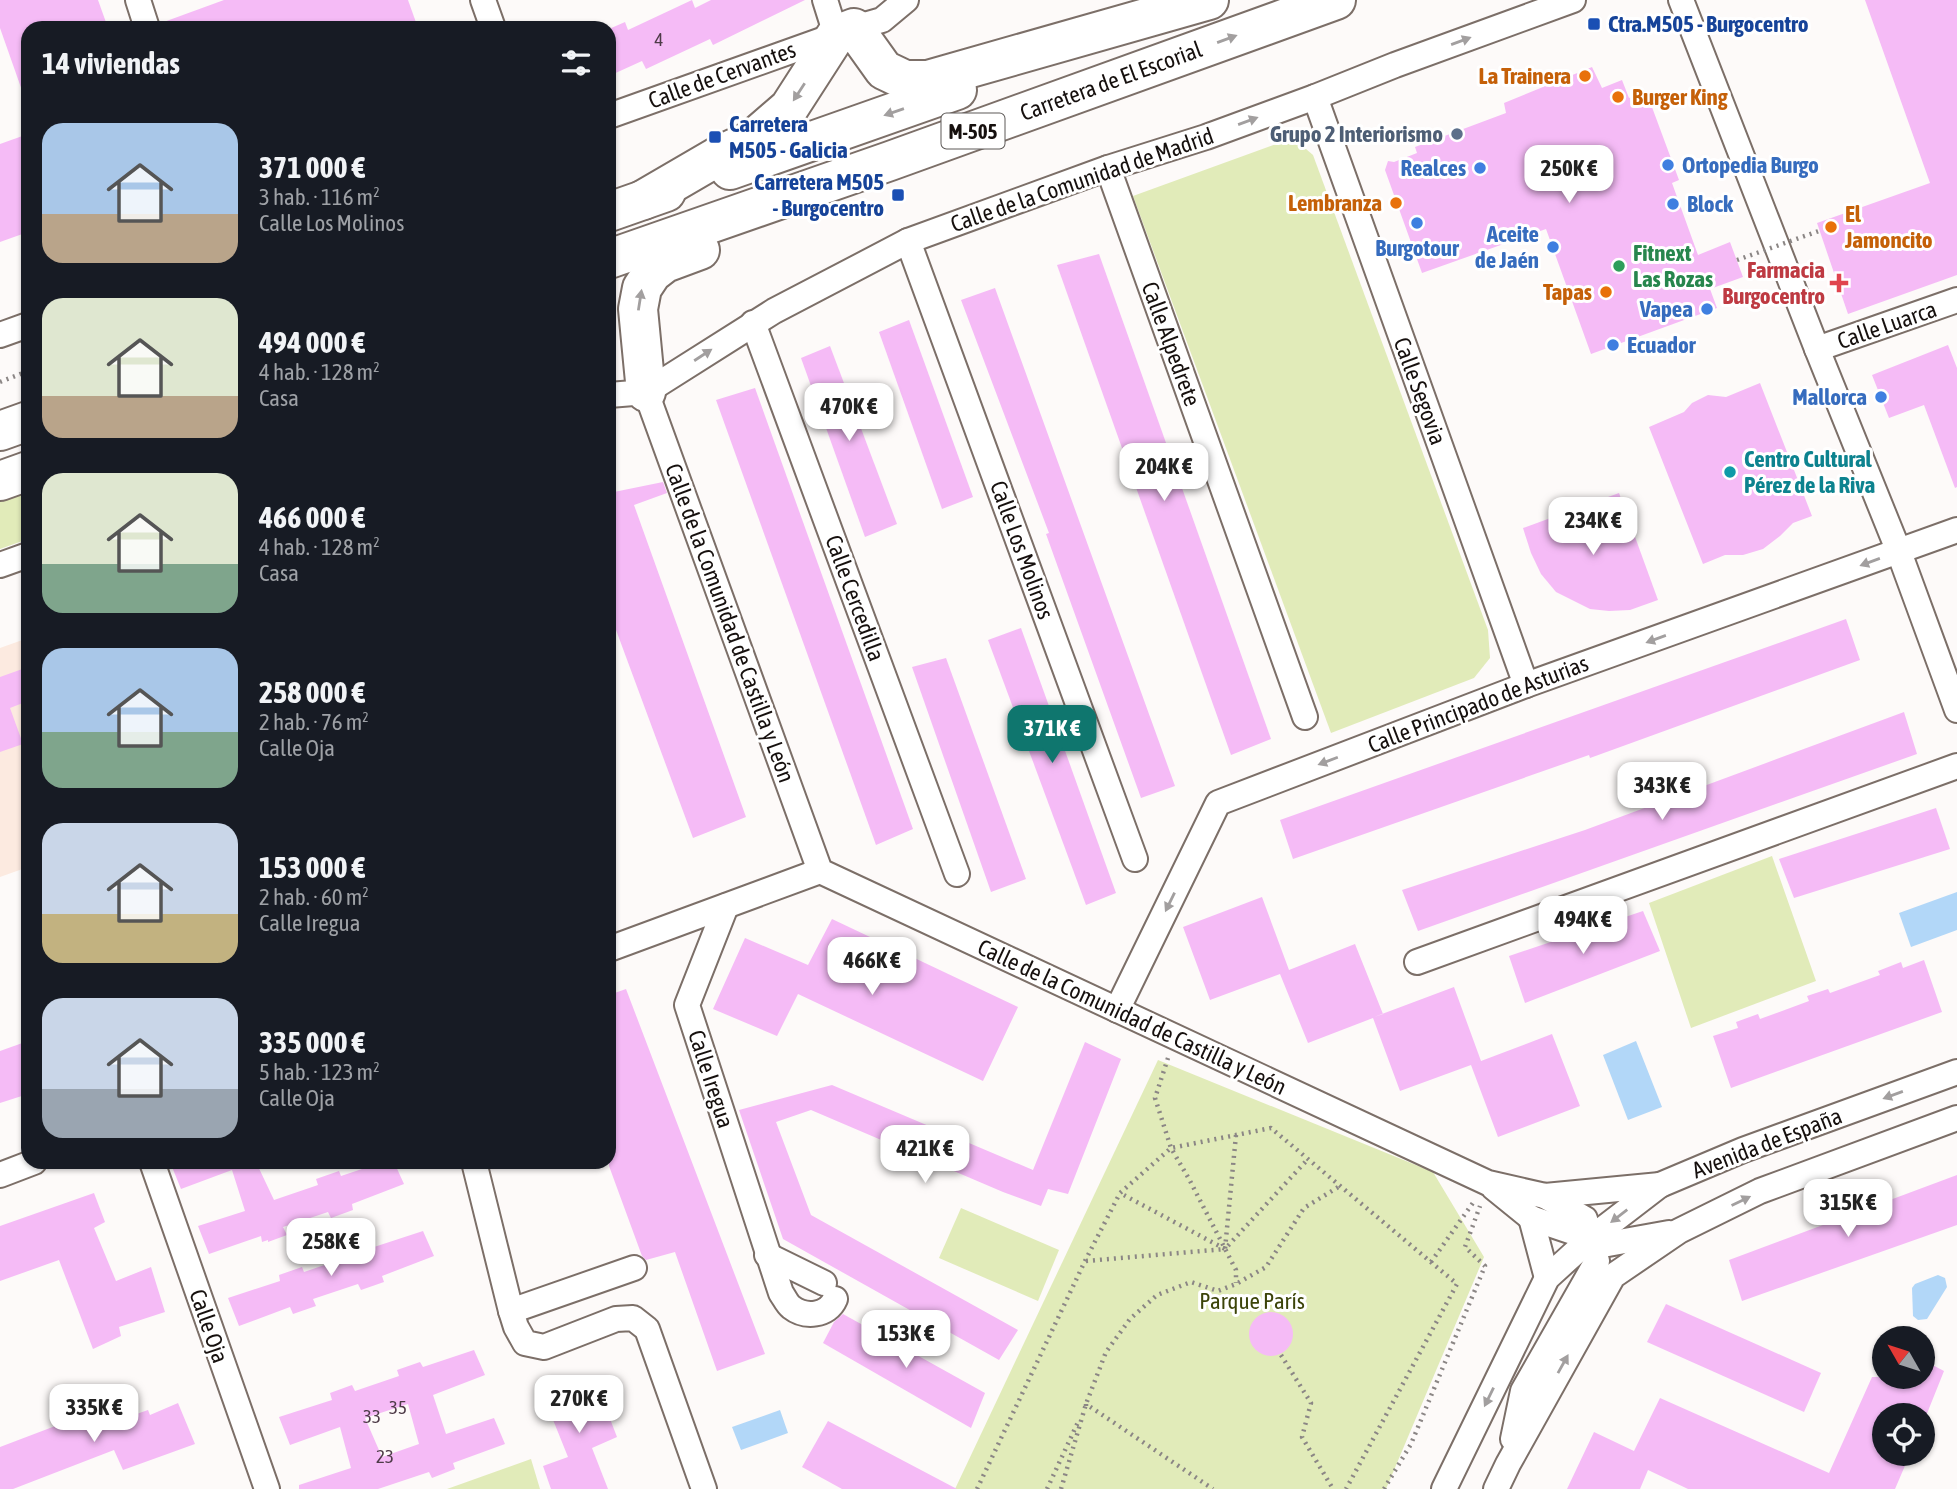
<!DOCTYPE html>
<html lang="es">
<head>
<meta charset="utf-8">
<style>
	:root { --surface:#171b24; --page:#242831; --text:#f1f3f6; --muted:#9ea1a6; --accent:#0f766e }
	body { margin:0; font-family:"Asap Condensed",sans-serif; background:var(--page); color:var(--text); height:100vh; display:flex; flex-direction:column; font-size:26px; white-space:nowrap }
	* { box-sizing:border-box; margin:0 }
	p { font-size:23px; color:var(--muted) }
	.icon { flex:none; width:38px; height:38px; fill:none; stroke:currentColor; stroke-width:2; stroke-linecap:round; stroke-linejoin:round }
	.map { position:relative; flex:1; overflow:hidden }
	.details { position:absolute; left:21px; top:21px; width:595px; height:1148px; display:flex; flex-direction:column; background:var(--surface); border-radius:21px; box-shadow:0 2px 5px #0004 }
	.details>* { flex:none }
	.needle { width:46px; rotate:309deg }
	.controls { position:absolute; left:1872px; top:1326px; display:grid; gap:14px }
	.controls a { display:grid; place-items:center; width:63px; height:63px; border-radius:50%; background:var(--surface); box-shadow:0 2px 5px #0004; font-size:35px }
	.price { position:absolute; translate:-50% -60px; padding:0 16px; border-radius:14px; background:#fff; color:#222; font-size:23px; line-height:46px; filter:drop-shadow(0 2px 4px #0008) }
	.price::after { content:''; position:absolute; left:50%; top:42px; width:21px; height:16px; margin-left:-10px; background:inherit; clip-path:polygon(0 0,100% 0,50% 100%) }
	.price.on { background:var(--accent); color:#fff }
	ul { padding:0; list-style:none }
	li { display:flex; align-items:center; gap:21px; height:175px; padding:0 21px }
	li span { display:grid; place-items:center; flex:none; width:196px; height:140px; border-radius:21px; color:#555 }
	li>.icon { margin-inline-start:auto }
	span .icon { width:84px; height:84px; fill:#fffc; stroke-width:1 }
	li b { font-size:30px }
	h2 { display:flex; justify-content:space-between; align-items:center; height:84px; padding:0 21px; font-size:30px }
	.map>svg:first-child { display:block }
	.built { fill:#fceae0 }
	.green { fill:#e1ebb9 }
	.water { fill:#b2d7f8 }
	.building { fill:#f5bbf6; fill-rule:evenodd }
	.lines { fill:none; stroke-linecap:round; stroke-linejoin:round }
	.street-casing { stroke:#7c6f68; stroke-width:28 }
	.highway-casing { stroke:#7c6f68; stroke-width:42 }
	.path { stroke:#8b8685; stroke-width:4.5; stroke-dasharray:2 5; stroke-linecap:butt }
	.street { stroke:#fff; stroke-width:24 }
	.highway { stroke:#fff; stroke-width:38 }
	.path-bridge { stroke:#8b8685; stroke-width:4.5; stroke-dasharray:2 5; stroke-linecap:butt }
	.oneway { fill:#a29f9f }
	.transit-dot { fill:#1a4fb4; stroke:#fff; stroke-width:2.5 }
	.food-dot { fill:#e8710a; stroke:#fff; stroke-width:2.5 }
	.service-dot { fill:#5c6f8a; stroke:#fff; stroke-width:2.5 }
	.shop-dot { fill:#3f7fe0; stroke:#fff; stroke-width:2.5 }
	.leisure-dot { fill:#2e9e5b; stroke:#fff; stroke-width:2.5 }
	.health-dot { fill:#e0444e; stroke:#fff; stroke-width:2.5 }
	.culture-dot { fill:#0f9aa8; stroke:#fff; stroke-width:2.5 }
	.labels { text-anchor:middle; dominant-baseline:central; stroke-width:6; stroke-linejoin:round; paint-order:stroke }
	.number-label { font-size:19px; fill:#4e3b48 }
	.shield { fill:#fff; stroke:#5c5856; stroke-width:2 }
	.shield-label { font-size:21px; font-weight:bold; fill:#16100e }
	.transit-label { font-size:23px; font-weight:bold; fill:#164399; stroke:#fff; text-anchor:start }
	.street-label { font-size:23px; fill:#16100e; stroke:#fff }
	.food-label { font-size:23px; font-weight:bold; fill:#c56008; stroke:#fff; text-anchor:end }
	.service-label { font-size:23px; font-weight:bold; fill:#4e5e75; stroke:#fff; text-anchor:end }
	.shop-label { font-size:23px; font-weight:bold; fill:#366cbe; stroke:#fff; text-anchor:end }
	.leisure-label { font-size:23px; font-weight:bold; fill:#27864d; stroke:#fff; text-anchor:start }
	.health-label { font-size:23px; font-weight:bold; fill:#be3a42; stroke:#fff; text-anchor:end }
	.culture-label { font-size:23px; font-weight:bold; fill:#0d838f; stroke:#fff; text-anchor:start }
	.park-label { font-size:23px; fill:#3c4409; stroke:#fff }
</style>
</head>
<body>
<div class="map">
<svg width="1957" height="1489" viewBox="0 0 1957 1489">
	<rect width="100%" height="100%" fill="#fdfaf9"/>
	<polygon class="built" points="28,638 28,867 0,877 0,648"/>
	<g class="green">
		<polygon points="1279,143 1299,143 1313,155 1488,630 1490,658 1474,678 1331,733 1133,196"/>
		<polygon points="28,489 28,539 0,549 0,498"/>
		<polygon points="1772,856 1816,981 1691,1028 1649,903"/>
		<polygon points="1158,1060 1433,1172 1484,1257 1386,1489 955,1489"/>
		<polygon points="961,1208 1059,1250 1038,1301 939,1258"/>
		<polygon points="531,1459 540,1489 447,1489"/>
	</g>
	<g class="water">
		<polygon points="1957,892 1957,930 1911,947 1899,913"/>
		<polygon points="1636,1041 1662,1107 1628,1120 1603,1055"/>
		<polygon points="1938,1275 1945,1278 1947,1287 1927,1319 1918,1320 1913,1316 1912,1288 1915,1284"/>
		<polygon points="780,1410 788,1433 741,1450 732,1427"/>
	</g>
	<g class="building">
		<polygon points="0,0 98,0 108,28 28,28 28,99 25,99 0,28"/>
		<polygon points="224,0 408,0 418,28 161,28 161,23"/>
		<polygon points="692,0 695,8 711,0 805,0 713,45 710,39 646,69 642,61 609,76 609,29 625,22 628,30"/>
		<polygon points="1865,0 1957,0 1957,275 1848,314 1817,223 1930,183"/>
		<polygon points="1592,67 1602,88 1622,80 1629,98 1646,91 1679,180 1672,183 1698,255 1730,242 1743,277 1710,289 1717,308 1591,354 1546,229 1422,273 1385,170 1388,161 1394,162 1417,153 1415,147 1506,113 1504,103"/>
		<polygon points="28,134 28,232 0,242 0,144"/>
		<polygon points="1099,254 1271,739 1231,755 1057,265"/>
		<polygon points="995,288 1175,786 1141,798 1046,534 1049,533 961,300"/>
		<polygon points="909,320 973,497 942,509 879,332"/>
		<polygon points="1948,345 1957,368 1957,487 1955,488 1924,405 1889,418 1872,375"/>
		<polygon points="830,346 897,524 865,537 801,358"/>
		<polygon points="1760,383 1812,516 1793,523 1780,536 1763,549 1743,555 1725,555 1703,564 1649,427 1684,412 1692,403 1708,395 1726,397"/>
		<polygon points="755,388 913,829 876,845 716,400"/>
		<polygon points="663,482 667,493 634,505 746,817 693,838 609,611 609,493"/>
		<polygon points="1619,493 1658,600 1630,610 1609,611 1590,609 1556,592 1541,574 1531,553 1523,528"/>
		<polygon points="1846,619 1860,660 1590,758 1589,755 1293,859 1280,820"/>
		<polygon points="1021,628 1116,893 1086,905 988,640"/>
		<polygon points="946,658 1026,879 991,892 912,667"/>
		<polygon points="28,667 28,701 10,708 23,744 0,752 0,677"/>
		<polygon points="1904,712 1917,754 1418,931 1402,890 1585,830"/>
		<polygon points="1936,808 1950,849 1794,898 1779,859"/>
		<polygon points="1262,897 1289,970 1355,944 1383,1014 1374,1017 1454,987 1481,1061 1552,1034 1580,1106 1498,1137 1471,1065 1400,1091 1373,1018 1308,1043 1280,974 1210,1000 1183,927"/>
		<polygon points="1643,911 1660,951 1525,1003 1509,956"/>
		<polygon points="832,919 1018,1007 983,1081 798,994 777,1036 713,1009 745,938 808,965"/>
		<polygon points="1924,960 1942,1012 1731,1088 1713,1036 1738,1028 1736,1022 1758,1014 1760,1019 1809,1001 1807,996 1828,989 1830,993 1880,975 1878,971 1901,962 1903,968"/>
		<polygon points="626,989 765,1354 717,1371 675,1252 646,1260 642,1256 609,1166 609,995"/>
		<polygon points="28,1041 28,1094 0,1103 0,1051"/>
		<polygon points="1085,1042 1121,1059 1068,1194 1048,1189 1041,1206 1003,1192 811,1110 776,1122 811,1215 1018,1330 999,1360 783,1239 739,1110 832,1085 1033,1170"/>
		<polygon points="170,1162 256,1162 274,1200 318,1185 316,1179 339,1171 341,1176 383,1162 394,1162 404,1184 352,1204 353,1210 331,1218 328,1212 283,1227 287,1235 268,1242 268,1240 262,1242 261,1236 209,1254 198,1226 245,1211 232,1170 181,1189"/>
		<polygon points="1957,1175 1957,1225 1742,1301 1729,1260"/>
		<polygon points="94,1193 105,1222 94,1228 116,1281 151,1267 165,1312 119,1327 121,1336 93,1349 59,1260 0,1281 0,1226"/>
		<polygon points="423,1231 434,1256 382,1276 384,1282 361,1290 358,1284 313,1299 316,1306 293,1314 290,1307 239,1326 228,1298 280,1281 279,1275 302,1267 304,1272 348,1257 346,1251 369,1242 371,1248"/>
		<polygon points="1666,1304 1821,1373 1804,1412 1647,1342"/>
		<circle cx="1271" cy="1334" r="22"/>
		<polygon points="843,1314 985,1393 971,1428 823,1343 834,1322"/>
		<path d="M474,1350L485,1375L433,1395L446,1434L494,1418L505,1444L453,1463L455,1469L432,1478L429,1472L378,1489H299V1485L351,1468L340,1427L290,1445L279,1417L332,1400L330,1393L352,1385L355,1391L399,1376L397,1370L420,1362L423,1367ZM408,1404L419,1444L382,1457L365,1418Z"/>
		<polygon points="1923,1360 1944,1371 1924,1421 1923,1416 1885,1416 1885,1454 1910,1454 1895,1489 1688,1489 1648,1470 1640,1489 1567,1489 1594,1432 1634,1451 1660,1398 1829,1473 1872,1377 1923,1377"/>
		<polygon points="593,1375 617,1437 592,1448 608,1489 551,1489 543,1466 568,1457 543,1395"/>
		<polygon points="178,1403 195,1444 123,1470 114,1450 13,1489 0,1489 0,1447 100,1409 105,1425 148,1410 150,1415"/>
		<polygon points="828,1421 883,1450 957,1489 842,1489 802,1467"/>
	</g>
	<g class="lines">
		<defs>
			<g id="street">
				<polyline points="138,0 147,28"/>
				<polyline points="483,0 493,28"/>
				<polyline points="1681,0 1817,349 1899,552 1957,710"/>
				<polyline points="854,28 882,20 906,0"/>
				<polyline points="1315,97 1526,685"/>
				<polyline points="609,116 836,35 825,0"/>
				<polyline points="1108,168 1305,717"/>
				<polyline points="908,241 1135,859"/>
				<polyline points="753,323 957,874"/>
				<polyline points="0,335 28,325"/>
				<polyline points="1817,349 1957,300"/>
				<polyline points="646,392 820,871 1488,1183 1545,1196 1660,1185"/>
				<polyline points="609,395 646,392 774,311 908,241 1108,168 1206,137 1315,97 1395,65 1573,0"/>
				<polyline points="0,565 28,555"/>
				<path d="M726,906L687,1005L781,1293C784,1297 787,1304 791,1307C805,1318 828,1316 835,1299"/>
				<polyline points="609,949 820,871"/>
				<polyline points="1417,962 1957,766"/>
				<polyline points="1117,1010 1218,803 1526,685 1957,530"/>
				<polyline points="152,1162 267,1489"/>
				<polyline points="474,1162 511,1311 516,1327 525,1343 544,1347 616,1319 633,1318 647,1329 704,1489"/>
				<polyline points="0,1175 34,1162"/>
				<polyline points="1494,1188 1531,1218 1608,1244 1669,1233"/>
				<polyline points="1531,1218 1547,1278"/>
				<polyline points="767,1255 824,1283"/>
				<polyline points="511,1311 634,1268"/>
				<polyline points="1513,1439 1523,1391 1597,1261 1585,1219 1545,1196"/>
				<polyline points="1444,1489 1547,1278 1591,1238 1660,1185 1743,1150 1957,1072"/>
				<polyline points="1496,1489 1508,1464 1613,1276 1679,1231 1760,1191 1957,1118"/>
			</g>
			<g id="highway">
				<polyline points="730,170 957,90"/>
				<polyline points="643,200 722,154 752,140 789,108 836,35 854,28 884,70 905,80 928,80 1209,0"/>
				<polyline points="609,212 666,192"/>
				<polyline points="609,259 890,161 1336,0"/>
				<polyline points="646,392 638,309 642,288 652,273 665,263 700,250"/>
				<polyline points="0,431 28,421"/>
				<polyline points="0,481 28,471"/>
			</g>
		</defs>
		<use href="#street" class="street-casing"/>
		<use href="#highway" class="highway-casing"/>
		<g class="path">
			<polyline points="0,382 28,371"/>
			<polyline points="1168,1058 1155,1098 1171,1148 1189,1179 1236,1270 1236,1283"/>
			<polyline points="1236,1135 1225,1249 1308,1159"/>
			<polyline points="1086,1261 1225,1249 1120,1193"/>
			<polyline points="1431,1262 1475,1200"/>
			<polyline points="1281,1355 1311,1403 1302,1437 1333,1489"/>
			<polyline points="1086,1406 1086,1404 1213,1489"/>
			<polyline points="977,1489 1085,1261 1120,1193 1171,1148 1271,1128 1457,1284 1346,1489"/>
			<polyline points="1047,1489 1079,1420"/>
			<polyline points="1061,1489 1086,1404 1106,1352 1130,1319 1157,1295 1191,1282 1218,1291 1236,1284 1266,1267 1304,1208 1340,1186"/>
			<polyline points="1384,1489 1411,1444 1485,1266 1465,1247 1480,1206"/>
		</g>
		<use href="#street" class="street"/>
		<use href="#highway" class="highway"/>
		<polyline class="path-bridge" points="1737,260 1819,231"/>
	</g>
	<defs><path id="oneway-solid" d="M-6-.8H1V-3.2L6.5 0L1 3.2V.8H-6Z" transform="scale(1.75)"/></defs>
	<g class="oneway">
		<use href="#oneway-solid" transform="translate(1227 39) rotate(-20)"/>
		<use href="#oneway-solid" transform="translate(1461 41) rotate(-20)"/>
		<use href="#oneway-solid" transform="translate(799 92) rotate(123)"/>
		<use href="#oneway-solid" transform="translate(894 112) rotate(161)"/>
		<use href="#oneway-solid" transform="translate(1248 121) rotate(-20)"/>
		<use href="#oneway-solid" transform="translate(640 300) rotate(-81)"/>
		<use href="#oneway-solid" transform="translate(703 355) rotate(-33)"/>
		<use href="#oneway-solid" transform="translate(1870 562) rotate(160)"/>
		<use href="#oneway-solid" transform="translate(1656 639) rotate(160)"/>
		<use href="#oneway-solid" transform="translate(1328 761) rotate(159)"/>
		<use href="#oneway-solid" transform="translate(1170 902) rotate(116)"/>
		<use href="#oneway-solid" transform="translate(1893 1095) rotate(160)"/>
		<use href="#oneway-solid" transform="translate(1741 1201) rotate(-26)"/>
		<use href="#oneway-solid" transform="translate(1619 1216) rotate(142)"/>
		<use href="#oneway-solid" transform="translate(1563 1364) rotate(-61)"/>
		<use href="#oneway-solid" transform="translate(1489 1397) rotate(116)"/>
	</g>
	<g class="transit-dot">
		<rect x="1587" y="17" width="14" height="14" rx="3.5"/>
		<rect x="708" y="130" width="14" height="14" rx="3.5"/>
		<rect x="891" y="188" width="14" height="14" rx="3.5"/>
	</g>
	<g class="food-dot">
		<circle cx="1585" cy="76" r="7"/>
		<circle cx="1618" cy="97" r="7"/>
		<circle cx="1396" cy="203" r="7"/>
		<circle cx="1831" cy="227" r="7"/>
		<circle cx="1606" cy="292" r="7"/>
	</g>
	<circle class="service-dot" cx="1457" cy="134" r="7"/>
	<g class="shop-dot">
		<circle cx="1668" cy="165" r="7"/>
		<circle cx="1480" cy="168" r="7"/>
		<circle cx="1673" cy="204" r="7"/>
		<circle cx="1417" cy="223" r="7"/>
		<circle cx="1553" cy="247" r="7"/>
		<circle cx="1707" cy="309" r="7"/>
		<circle cx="1613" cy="345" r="7"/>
		<circle cx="1881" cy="397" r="7"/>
	</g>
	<circle class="leisure-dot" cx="1619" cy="266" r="7"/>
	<path class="health-dot" d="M1835.5 272.5h7v7h7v7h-7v7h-7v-7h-7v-7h7z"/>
	<circle class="culture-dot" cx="1730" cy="472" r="7"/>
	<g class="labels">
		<g class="number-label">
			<text x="659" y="39">4</text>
			<text x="398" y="1407">35</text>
			<text x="372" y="1416">33</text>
			<text x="385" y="1456">23</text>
		</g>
		<rect class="shield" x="941.5" y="113.5" width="63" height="35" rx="5"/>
		<g class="shield-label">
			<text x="973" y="131">M-505</text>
		</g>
		<g class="transit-label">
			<text x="1608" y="24">Ctra.M505 - Burgocentro</text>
			<text x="729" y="124">Carretera<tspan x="729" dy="26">M505 - Galicia</tspan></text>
			<text x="884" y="182" text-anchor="end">Carretera M505<tspan x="884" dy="26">- Burgocentro</tspan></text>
		</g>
		<g class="street-label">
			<text transform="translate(722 75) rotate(-20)">Calle de Cervantes</text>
			<text transform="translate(1111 81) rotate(-20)">Carretera de El Escorial</text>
			<text transform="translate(1082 180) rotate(-19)">Calle de la Comunidad de Madrid</text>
			<text transform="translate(1887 325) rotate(-19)">Calle Luarca</text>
			<text transform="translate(1171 344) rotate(70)">Calle Alpedrete</text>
			<text transform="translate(1420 391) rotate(70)">Calle Segovia</text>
			<text transform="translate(1022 550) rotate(70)">Calle Los Molinos</text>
			<text transform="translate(855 598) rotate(70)">Calle Cercedilla</text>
			<text transform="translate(730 623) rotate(70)">Calle de la Comunidad de Castilla y León</text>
			<text transform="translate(1478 704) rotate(-21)">Calle Principado de Asturias</text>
			<text transform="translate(1132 1017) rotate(25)">Calle de la Comunidad de Castilla y León</text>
			<text transform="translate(711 1079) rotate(72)">Calle Iregua</text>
			<text transform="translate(1767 1143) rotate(-21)">Avenida de España</text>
			<text transform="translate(209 1326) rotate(71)">Calle Oja</text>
		</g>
		<g class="food-label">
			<text x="1571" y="76">La Trainera</text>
			<text x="1632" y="97" text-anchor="start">Burger King</text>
			<text x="1382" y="203">Lembranza</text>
			<text x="1845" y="214" text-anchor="start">El<tspan x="1845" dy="26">Jamoncito</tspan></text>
			<text x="1592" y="292">Tapas</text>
		</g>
		<g class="service-label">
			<text x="1443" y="134">Grupo 2 Interiorismo</text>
		</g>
		<g class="shop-label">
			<text x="1682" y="165" text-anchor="start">Ortopedia Burgo</text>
			<text x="1466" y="168">Realces</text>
			<text x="1687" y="204" text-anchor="start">Block</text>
			<text x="1539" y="234">Aceite<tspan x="1539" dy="26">de Jaén</tspan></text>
			<text x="1417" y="248" text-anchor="middle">Burgotour</text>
			<text x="1693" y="309">Vapea</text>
			<text x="1627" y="345" text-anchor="start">Ecuador</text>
			<text x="1867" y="397">Mallorca</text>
		</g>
		<g class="leisure-label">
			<text x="1633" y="253">Fitnext<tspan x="1633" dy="26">Las Rozas</tspan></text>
		</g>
		<g class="health-label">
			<text x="1825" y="270">Farmacia<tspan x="1825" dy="26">Burgocentro</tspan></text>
		</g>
		<g class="culture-label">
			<text x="1744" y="459">Centro Cultural<tspan x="1744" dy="26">Pérez de la Riva</tspan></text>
		</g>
		<g class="park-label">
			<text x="1252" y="1301">Parque París</text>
		</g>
	</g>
</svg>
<div class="controls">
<a><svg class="needle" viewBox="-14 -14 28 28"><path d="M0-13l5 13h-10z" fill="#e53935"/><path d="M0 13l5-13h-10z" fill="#9ea1a6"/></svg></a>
<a><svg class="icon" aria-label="locate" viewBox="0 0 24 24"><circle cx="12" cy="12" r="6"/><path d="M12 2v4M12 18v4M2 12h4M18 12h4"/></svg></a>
</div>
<b class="price" style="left:1569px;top:205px">250K €</b>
<b class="price" style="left:849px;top:443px">470K €</b>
<b class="price" style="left:1164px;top:503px">204K €</b>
<b class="price" style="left:1593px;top:557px">234K €</b>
<b class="price on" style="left:1052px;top:765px">371K €</b>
<b class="price" style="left:1662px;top:822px">343K €</b>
<b class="price" style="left:1583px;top:956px">494K €</b>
<b class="price" style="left:872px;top:997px">466K €</b>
<b class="price" style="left:925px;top:1185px">421K €</b>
<b class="price" style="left:1848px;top:1239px">315K €</b>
<b class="price" style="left:331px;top:1278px">258K €</b>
<b class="price" style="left:906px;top:1370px">153K €</b>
<b class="price" style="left:579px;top:1435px">270K €</b>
<b class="price" style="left:94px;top:1444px">335K €</b>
<section class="details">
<h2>14 viviendas<svg class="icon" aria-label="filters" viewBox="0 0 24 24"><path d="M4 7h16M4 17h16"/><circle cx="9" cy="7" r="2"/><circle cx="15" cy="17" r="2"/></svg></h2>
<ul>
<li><span style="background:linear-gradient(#a9c7e8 65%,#b9a48a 0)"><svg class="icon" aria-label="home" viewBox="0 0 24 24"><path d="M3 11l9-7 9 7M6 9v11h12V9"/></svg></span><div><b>371 000 €</b><p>3 hab. · 116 m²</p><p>Calle Los Molinos</p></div></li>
<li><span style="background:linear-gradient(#dfe7d0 70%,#b9a48a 0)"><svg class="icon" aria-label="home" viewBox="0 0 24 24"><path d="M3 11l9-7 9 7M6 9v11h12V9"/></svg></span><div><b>494 000 €</b><p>4 hab. · 128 m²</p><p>Casa</p></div></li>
<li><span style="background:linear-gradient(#dfe7d0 65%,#7fa58c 0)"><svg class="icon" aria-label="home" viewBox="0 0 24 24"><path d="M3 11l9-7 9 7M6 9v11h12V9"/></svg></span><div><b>466 000 €</b><p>4 hab. · 128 m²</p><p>Casa</p></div></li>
<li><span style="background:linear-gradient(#a9c7e8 60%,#7fa58c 0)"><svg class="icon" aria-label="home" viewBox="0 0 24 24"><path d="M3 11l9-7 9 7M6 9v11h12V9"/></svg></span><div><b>258 000 €</b><p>2 hab. · 76 m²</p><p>Calle Oja</p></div></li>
<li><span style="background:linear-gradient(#c9d6e8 65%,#c2b280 0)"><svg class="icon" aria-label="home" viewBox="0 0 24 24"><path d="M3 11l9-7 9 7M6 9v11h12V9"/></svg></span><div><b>153 000 €</b><p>2 hab. · 60 m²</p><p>Calle Iregua</p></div></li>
<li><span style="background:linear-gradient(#c9d6e8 65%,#9aa5b1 0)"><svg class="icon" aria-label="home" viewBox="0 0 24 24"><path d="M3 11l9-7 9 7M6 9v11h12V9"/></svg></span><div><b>335 000 €</b><p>5 hab. · 123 m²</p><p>Calle Oja</p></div></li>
</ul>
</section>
</div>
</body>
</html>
